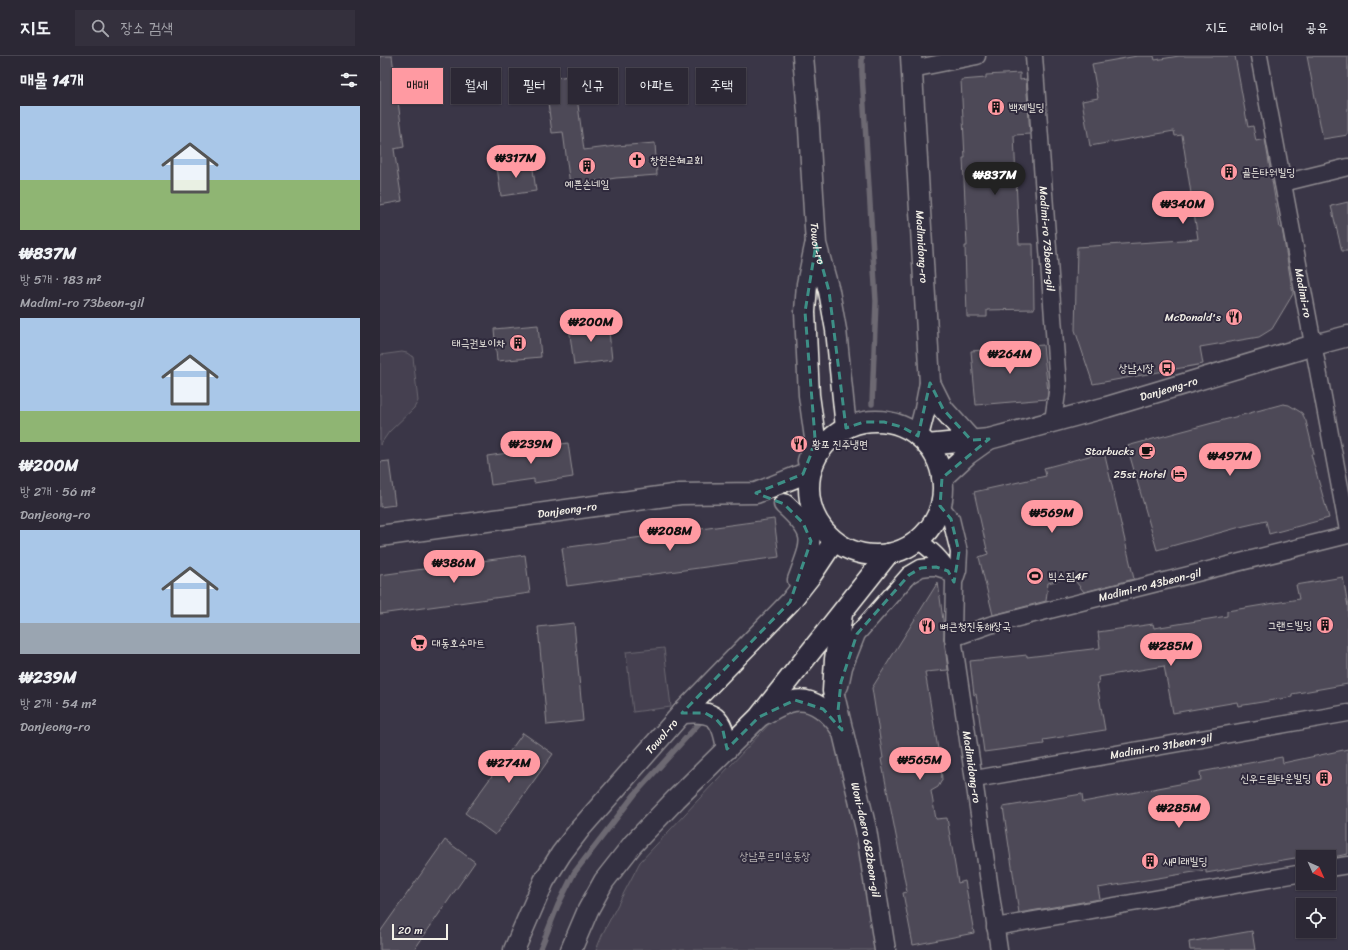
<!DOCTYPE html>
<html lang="ko">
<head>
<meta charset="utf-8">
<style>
	:root { --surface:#2c2835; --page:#34303d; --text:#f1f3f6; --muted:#a6a6ad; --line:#484450; --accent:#ff9aa2 }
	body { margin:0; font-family:Sriracha,"Poor Story",sans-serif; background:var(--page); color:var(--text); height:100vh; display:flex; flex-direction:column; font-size:15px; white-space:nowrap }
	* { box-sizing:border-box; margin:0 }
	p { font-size:13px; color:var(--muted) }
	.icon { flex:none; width:22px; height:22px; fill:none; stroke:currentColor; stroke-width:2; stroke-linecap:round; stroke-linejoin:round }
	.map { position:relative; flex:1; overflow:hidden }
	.sheet { display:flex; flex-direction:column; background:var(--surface); width:380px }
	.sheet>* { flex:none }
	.hud { position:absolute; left:12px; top:12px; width:380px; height:36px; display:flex; gap:8px }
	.needle { width:26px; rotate:135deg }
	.fabs { position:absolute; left:916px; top:794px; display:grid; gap:8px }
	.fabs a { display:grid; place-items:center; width:40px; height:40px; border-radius:0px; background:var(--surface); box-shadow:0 1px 3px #0004,0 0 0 1px var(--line); font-size:20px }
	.scale { position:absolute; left:12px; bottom:10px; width:56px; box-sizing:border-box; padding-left:4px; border:2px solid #f4f1e8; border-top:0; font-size:11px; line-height:14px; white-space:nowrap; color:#f4f1e8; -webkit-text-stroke:3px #2f2a3d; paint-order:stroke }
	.price { position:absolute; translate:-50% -34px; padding:0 9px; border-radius:14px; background:var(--accent); color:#111; font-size:13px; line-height:26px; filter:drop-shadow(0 1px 2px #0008) }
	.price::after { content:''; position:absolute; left:50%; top:24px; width:12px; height:9px; margin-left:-6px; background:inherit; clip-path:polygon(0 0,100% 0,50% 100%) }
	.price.current { background:#222; color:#fff }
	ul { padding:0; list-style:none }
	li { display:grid; align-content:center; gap:8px; height:212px; padding:0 20px }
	li span { display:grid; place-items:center; height:124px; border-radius:0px; color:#555 }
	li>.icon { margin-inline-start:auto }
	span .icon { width:72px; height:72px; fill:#fffc; stroke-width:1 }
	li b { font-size:17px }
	h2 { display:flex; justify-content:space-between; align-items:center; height:48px; padding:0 20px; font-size:17px }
	.chip { padding:0 14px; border-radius:0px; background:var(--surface); box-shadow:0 1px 3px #0004,0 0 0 1px var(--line); font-size:14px; line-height:36px }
	.chip.current { background:var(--accent); color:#111 }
	header { display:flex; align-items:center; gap:24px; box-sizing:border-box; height:56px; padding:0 20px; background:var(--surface); border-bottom:1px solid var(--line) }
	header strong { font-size:19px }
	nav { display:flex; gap:22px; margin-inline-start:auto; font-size:14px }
	.search { width:280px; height:36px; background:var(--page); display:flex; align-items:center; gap:10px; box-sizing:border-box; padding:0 14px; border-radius:0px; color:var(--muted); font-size:15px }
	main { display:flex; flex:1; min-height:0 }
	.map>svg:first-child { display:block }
	.green { fill:#534e5c; stroke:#a4a0a2 }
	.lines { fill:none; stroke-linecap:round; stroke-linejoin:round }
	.stream { stroke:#aaa6a7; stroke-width:5.5 }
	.building { fill:#65616c; stroke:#f4f1e8 }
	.minor-casing { stroke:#f4f1e8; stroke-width:19 }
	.tertiary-casing { stroke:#f4f1e8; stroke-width:23 }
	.minor { stroke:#2f2a3d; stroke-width:16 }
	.tertiary { stroke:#2f2a3d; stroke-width:20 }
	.marked { fill:none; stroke:#3d8f86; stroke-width:3; stroke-dasharray:8 5; stroke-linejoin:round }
	.labels { text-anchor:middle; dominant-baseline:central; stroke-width:4; stroke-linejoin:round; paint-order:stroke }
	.poi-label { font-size:11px; fill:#f4f1e8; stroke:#2f2a3d; text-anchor:start }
	.street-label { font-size:11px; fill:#f4f1e8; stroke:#2f2a3d }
	.park-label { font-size:11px; fill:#bcb8b7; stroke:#2f2a3d }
</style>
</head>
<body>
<header>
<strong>지도</strong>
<div class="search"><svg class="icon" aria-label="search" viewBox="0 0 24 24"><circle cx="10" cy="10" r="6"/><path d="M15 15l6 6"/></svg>장소 검색</div>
<nav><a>지도</a><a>레이어</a><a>공유</a></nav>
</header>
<main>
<section class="sheet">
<h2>매물 14개<svg class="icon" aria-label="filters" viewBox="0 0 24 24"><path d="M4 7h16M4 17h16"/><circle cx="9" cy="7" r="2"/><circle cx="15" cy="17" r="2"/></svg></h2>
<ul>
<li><span style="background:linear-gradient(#a9c7e8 60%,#8fb573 0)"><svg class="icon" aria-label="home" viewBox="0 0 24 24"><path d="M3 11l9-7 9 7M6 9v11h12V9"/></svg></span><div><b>₩837M</b><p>방 5개 · 183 m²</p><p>Madimi-ro 73beon-gil</p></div></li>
<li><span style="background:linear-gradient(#a9c7e8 75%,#8fb573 0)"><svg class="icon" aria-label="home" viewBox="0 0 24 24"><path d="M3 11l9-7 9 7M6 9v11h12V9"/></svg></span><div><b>₩200M</b><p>방 2개 · 56 m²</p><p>Danjeong-ro</p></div></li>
<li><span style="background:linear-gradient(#a9c7e8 75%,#9aa5b1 0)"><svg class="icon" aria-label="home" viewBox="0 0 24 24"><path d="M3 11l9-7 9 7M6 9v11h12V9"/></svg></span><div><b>₩239M</b><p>방 2개 · 54 m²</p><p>Danjeong-ro</p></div></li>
</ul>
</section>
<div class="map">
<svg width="968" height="894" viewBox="0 0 968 894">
	<rect width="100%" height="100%" fill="#3b3647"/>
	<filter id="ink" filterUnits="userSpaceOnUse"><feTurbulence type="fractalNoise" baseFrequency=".025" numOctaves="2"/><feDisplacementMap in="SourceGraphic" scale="8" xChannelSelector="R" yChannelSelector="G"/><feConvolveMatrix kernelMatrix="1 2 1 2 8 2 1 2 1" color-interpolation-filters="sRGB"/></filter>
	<g filter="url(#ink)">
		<g class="green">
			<polygon points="22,296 27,297 33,301 38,345 34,352 9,376 0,389 0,299"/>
			<polygon points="284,592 291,651 253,656 246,596"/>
			<polygon points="419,653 437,655 451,665 505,894 216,894 223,877 260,806 394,663"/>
		</g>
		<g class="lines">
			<g class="stream">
				<polyline points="482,0 482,18 496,245 492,348"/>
				<polyline points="160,894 178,849 194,817 255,738 323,663"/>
			</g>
		</g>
		<g class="building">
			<polygon points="0,0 12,0 24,91 14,93 22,145 0,149"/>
			<polygon points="757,0 774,0 775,4 799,0 855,0 868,71 873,70 876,85 885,83 900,172 902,172 913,238 892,273 879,281 820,291 823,308 713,328 695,274 697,191 818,183 802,79 795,80 794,75 710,90 702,45 718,42 712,8"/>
			<polygon points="927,0 968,0 968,79 943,83"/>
			<polygon points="640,17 640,24 646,23 650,78 634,79 639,188 653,188 654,253 607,254 607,261 587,261 585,190 587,190 583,102 585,102 581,24 606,22 606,19"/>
			<polygon points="194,19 204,94 236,90 275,87 277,119 236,122 190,129 183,76 172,77 165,24"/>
			<polygon points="152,106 156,135 121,140 117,111"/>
			<polygon points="968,146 968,195 962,195 951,150"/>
			<polygon points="228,266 232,304 194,309 189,271"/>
			<polygon points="158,269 161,301 117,305 114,273"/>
			<polygon points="663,289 668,336 667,343 596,349 591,295"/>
			<polygon points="903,348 909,349 922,357 926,365 934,398 931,398 949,462 889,478 886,465 864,470 777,494 747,390"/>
			<polygon points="188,387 193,421 154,427 154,423 111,429 107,400 149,394 149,393"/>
			<polygon points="724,396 754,523 704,536 692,521 668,527 666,545 613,559 599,501 608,498 594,436 666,420 664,412"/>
			<polygon points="9,405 15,449 0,451 0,406"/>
			<polygon points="394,463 399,501 187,530 182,492"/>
			<polygon points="145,499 150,537 0,558 0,519"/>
			<polygon points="963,521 968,551 968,628 912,638 912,641 858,650 857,646 793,657 784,610 718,621 719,627 717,628 725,674 663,684 664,688 604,696 596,638 594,639 590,605 647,599 647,601 720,592 718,576 773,568 774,572 847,560 847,555 919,543 916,529"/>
			<polygon points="558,526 564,572 564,583 568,614 545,616 558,693 560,692 562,724 558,731 551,735 556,763 567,762 578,827 585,825 594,877 533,889 523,837 527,836 501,703 503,702 492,632"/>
			<polygon points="194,567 203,665 167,669 158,571"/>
			<polygon points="143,677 173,698 115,779 85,757"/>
			<polygon points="968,693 968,798 953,801 921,801 826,817 826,814 718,832 720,843 639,857 623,751 702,738 703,746 821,724 820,716 902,701 903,707"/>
			<polygon points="65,784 95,806 34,894 0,894 0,876"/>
			<polygon points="872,875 875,894 810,894 809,886"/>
		</g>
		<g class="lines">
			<defs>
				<g id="minor">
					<path id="s1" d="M654,0L678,330L673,365"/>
					<path id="s2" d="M879,0L968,474"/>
					<polyline points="532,13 597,0"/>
					<polyline points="903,127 968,111"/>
					<path id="s3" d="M560,450L571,463L579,496L578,514L574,526L573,582L619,894"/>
					<path d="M538,484C551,494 562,503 570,518"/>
					<path id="s4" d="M573,582L610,569L968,479"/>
					<polyline points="460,630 464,611 477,578 529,519 541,512 549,511 556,511 568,515"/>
					<path id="s5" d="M595,723L968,657"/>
					<polyline points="949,812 968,809"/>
					<polyline points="615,871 923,817"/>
				</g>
				<g id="tertiary">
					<path id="s6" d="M423,0L428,56L436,188L449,235L456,274L466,372"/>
					<path id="s7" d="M531,0L550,327L545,353L538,380"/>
					<polyline points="550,327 563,353 591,384"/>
					<circle cx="496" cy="432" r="67"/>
					<path id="s8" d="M547,389L609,383L727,351L934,289L968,280"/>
					<polyline points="428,405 435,382 429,339 425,256 427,228 435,190"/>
					<polyline points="562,422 588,398 609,383"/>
					<path d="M404,448C438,479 433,483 418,524"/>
					<path id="s9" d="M0,480L300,438L376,437L431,415"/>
					<path id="s10" d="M462,558L455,603L453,635L486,773L505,894"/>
					<path d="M302,657C335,654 342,661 347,693"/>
					<path d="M382,659C392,654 403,647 414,645C433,641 452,658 461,673"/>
					<path id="s11" d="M134,894L164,825L181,798L200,773L302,657L410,546L432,518L454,485"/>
					<polyline points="191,894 208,854 224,825 253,788 296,743 379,661 508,498"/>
				</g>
			</defs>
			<use href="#minor" class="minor-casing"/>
			<use href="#tertiary" class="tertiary-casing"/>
			<use href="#minor" class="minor"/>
			<use href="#tertiary" class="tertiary"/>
		</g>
	</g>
	<path d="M0 0H968V894H0ZM436,188L449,235L466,372L484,366H504L522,371L538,380L550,327L563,353L591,384L609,383L562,422L560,450L571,463L579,496L574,526L568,515L556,511L541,512L529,519L477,578L461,626L458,655L462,674L443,653L415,644L379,661L347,693L342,670L336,663L325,657H302L410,546L431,485L423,467L404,448L376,437L423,418L431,398L435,382L425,256Z" fill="#3b3647" fill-opacity=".55" fill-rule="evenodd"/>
	<path class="marked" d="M436,188L449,235L466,372L484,366H504L522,371L538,380L550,327L563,353L591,384L609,383L562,422L560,450L571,463L579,496L574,526L568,515L556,511L541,512L529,519L477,578L461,626L458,655L462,674L443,653L415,644L379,661L347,693L342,670L336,663L325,657H302L410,546L431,485L423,467L404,448L376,437L423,418L431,398L435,382L425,256Z"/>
	<defs>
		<symbol id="building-disc" viewBox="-11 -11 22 22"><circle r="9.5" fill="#ff9aa2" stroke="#2f2a3d"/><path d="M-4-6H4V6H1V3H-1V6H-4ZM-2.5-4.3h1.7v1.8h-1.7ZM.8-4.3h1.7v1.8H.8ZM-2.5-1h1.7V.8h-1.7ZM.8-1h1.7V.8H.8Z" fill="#111"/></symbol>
		<symbol id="church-disc" viewBox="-11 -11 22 22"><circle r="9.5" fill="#ff9aa2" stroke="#2f2a3d"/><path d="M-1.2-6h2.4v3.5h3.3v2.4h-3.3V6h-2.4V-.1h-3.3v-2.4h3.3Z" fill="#111"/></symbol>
		<symbol id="restaurant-disc" viewBox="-11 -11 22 22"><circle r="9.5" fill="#ff9aa2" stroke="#2f2a3d"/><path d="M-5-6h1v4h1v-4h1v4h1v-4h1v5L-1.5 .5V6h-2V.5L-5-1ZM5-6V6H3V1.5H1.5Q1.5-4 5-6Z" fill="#111"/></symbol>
		<symbol id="bus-disc" viewBox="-11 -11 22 22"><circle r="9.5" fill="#ff9aa2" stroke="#2f2a3d"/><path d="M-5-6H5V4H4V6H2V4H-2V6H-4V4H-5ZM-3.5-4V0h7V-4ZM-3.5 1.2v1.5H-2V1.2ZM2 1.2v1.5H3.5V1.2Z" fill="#111"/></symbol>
		<symbol id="cafe-disc" viewBox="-11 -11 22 22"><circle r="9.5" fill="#ff9aa2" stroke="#2f2a3d"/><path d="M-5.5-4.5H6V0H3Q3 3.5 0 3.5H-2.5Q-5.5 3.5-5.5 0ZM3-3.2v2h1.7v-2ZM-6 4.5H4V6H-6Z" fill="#111"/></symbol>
		<symbol id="hotel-disc" viewBox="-11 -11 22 22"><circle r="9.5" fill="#ff9aa2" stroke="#2f2a3d"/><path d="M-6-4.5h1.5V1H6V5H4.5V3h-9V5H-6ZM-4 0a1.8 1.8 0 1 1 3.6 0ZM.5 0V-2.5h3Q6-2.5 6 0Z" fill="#111"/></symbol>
		<symbol id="stadium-disc" viewBox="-11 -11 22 22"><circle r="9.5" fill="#ff9aa2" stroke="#2f2a3d"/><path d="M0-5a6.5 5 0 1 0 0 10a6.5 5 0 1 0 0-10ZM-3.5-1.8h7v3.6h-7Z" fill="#111"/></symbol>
		<symbol id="supermarket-disc" viewBox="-11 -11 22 22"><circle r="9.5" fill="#ff9aa2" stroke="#2f2a3d"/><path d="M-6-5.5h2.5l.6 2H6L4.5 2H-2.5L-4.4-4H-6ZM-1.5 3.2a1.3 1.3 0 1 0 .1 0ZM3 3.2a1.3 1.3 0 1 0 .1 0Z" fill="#111"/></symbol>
	</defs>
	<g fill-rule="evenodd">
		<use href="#building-disc" x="606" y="41" width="20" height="20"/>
		<use href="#church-disc" x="247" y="94" width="20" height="20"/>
		<use href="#building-disc" x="197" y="100" width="20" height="20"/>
		<use href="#building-disc" x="839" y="106" width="20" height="20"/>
		<use href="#restaurant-disc" x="844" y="251" width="20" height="20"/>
		<use href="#building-disc" x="128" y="277" width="20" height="20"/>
		<use href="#bus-disc" x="777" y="302" width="20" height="20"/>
		<use href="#restaurant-disc" x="409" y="378" width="20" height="20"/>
		<use href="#cafe-disc" x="757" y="385" width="20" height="20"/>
		<use href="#hotel-disc" x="789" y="408" width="20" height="20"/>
		<use href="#stadium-disc" x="645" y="510" width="20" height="20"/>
		<use href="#building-disc" x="935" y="559" width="20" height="20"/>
		<use href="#restaurant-disc" x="537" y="560" width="20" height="20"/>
		<use href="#supermarket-disc" x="29" y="577" width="20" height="20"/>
		<use href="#building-disc" x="934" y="712" width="20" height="20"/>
		<use href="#building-disc" x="760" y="795" width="20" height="20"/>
	</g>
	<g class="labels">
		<g class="poi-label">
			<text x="629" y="51">백제빌딩</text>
			<text x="270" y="104">창원은혜교회</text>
			<text x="862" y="116">골든타워빌딩</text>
			<text x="207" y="128" text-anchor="middle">예쁜손네일</text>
			<text x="841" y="261" text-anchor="end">McDonald's</text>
			<text x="125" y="287" text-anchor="end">태극권보이차</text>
			<text x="774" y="312" text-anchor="end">상남시장</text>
			<text x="432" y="388">황포 진주냉면</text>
			<text x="754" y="395" text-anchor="end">Starbucks</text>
			<text x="786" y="418" text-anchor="end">25st Hotel</text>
			<text x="668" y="520">빅스짐4F</text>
			<text x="932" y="569" text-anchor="end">그랜드빌딩</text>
			<text x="560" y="570">뼈큰청진동해장국</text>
			<text x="52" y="587">대동호수마트</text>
			<text x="931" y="722" text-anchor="end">신우드림타운빌딩</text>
			<text x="783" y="805">새미래빌딩</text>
		</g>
		<g class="street-label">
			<text stroke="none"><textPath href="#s1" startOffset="183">Madimi-ro 73beon-gil</textPath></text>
			<text stroke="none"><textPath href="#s6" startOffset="188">Towol-ro</textPath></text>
			<text stroke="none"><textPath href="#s7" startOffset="191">Madimidong-ro</textPath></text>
			<text stroke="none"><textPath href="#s2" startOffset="241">Madimi-ro</textPath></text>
			<text stroke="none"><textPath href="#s8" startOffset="249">Danjeong-ro</textPath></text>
			<text stroke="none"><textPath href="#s9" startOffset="189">Danjeong-ro</textPath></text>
			<text stroke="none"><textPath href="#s4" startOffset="204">Madimi-ro 43beon-gil</textPath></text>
			<text stroke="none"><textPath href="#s11" startOffset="262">Towol-ro</textPath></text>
			<text stroke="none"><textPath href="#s5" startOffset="189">Madimi-ro 31beon-gil</textPath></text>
			<text stroke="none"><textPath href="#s3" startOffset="268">Madimidong-ro</textPath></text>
			<text stroke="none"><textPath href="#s10" startOffset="230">Woni-daero 682beon-gil</textPath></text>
		</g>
		<g class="park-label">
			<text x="395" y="800">상남푸르미운동장</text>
		</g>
	</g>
</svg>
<div class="fabs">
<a><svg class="needle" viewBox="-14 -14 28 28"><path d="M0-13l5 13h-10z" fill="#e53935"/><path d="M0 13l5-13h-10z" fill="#a6a6ad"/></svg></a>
<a><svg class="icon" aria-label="locate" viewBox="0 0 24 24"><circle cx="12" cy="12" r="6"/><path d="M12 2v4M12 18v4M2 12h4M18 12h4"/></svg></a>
</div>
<div class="scale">20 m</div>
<b class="price" style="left:136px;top:123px">₩317M</b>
<b class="price current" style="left:615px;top:140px">₩837M</b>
<b class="price" style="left:803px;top:169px">₩340M</b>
<b class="price" style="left:211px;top:287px">₩200M</b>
<b class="price" style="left:630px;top:319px">₩264M</b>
<b class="price" style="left:151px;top:409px">₩239M</b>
<b class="price" style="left:850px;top:421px">₩497M</b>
<b class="price" style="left:672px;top:478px">₩569M</b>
<b class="price" style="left:290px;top:496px">₩208M</b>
<b class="price" style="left:74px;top:528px">₩386M</b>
<b class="price" style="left:791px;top:611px">₩285M</b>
<b class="price" style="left:540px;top:725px">₩565M</b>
<b class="price" style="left:129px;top:728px">₩274M</b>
<b class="price" style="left:799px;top:773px">₩285M</b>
<div class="hud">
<a class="chip current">매매</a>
<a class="chip">월세</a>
<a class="chip">필터</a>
<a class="chip">신규</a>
<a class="chip">아파트</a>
<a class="chip">주택</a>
</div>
</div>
</main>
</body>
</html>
